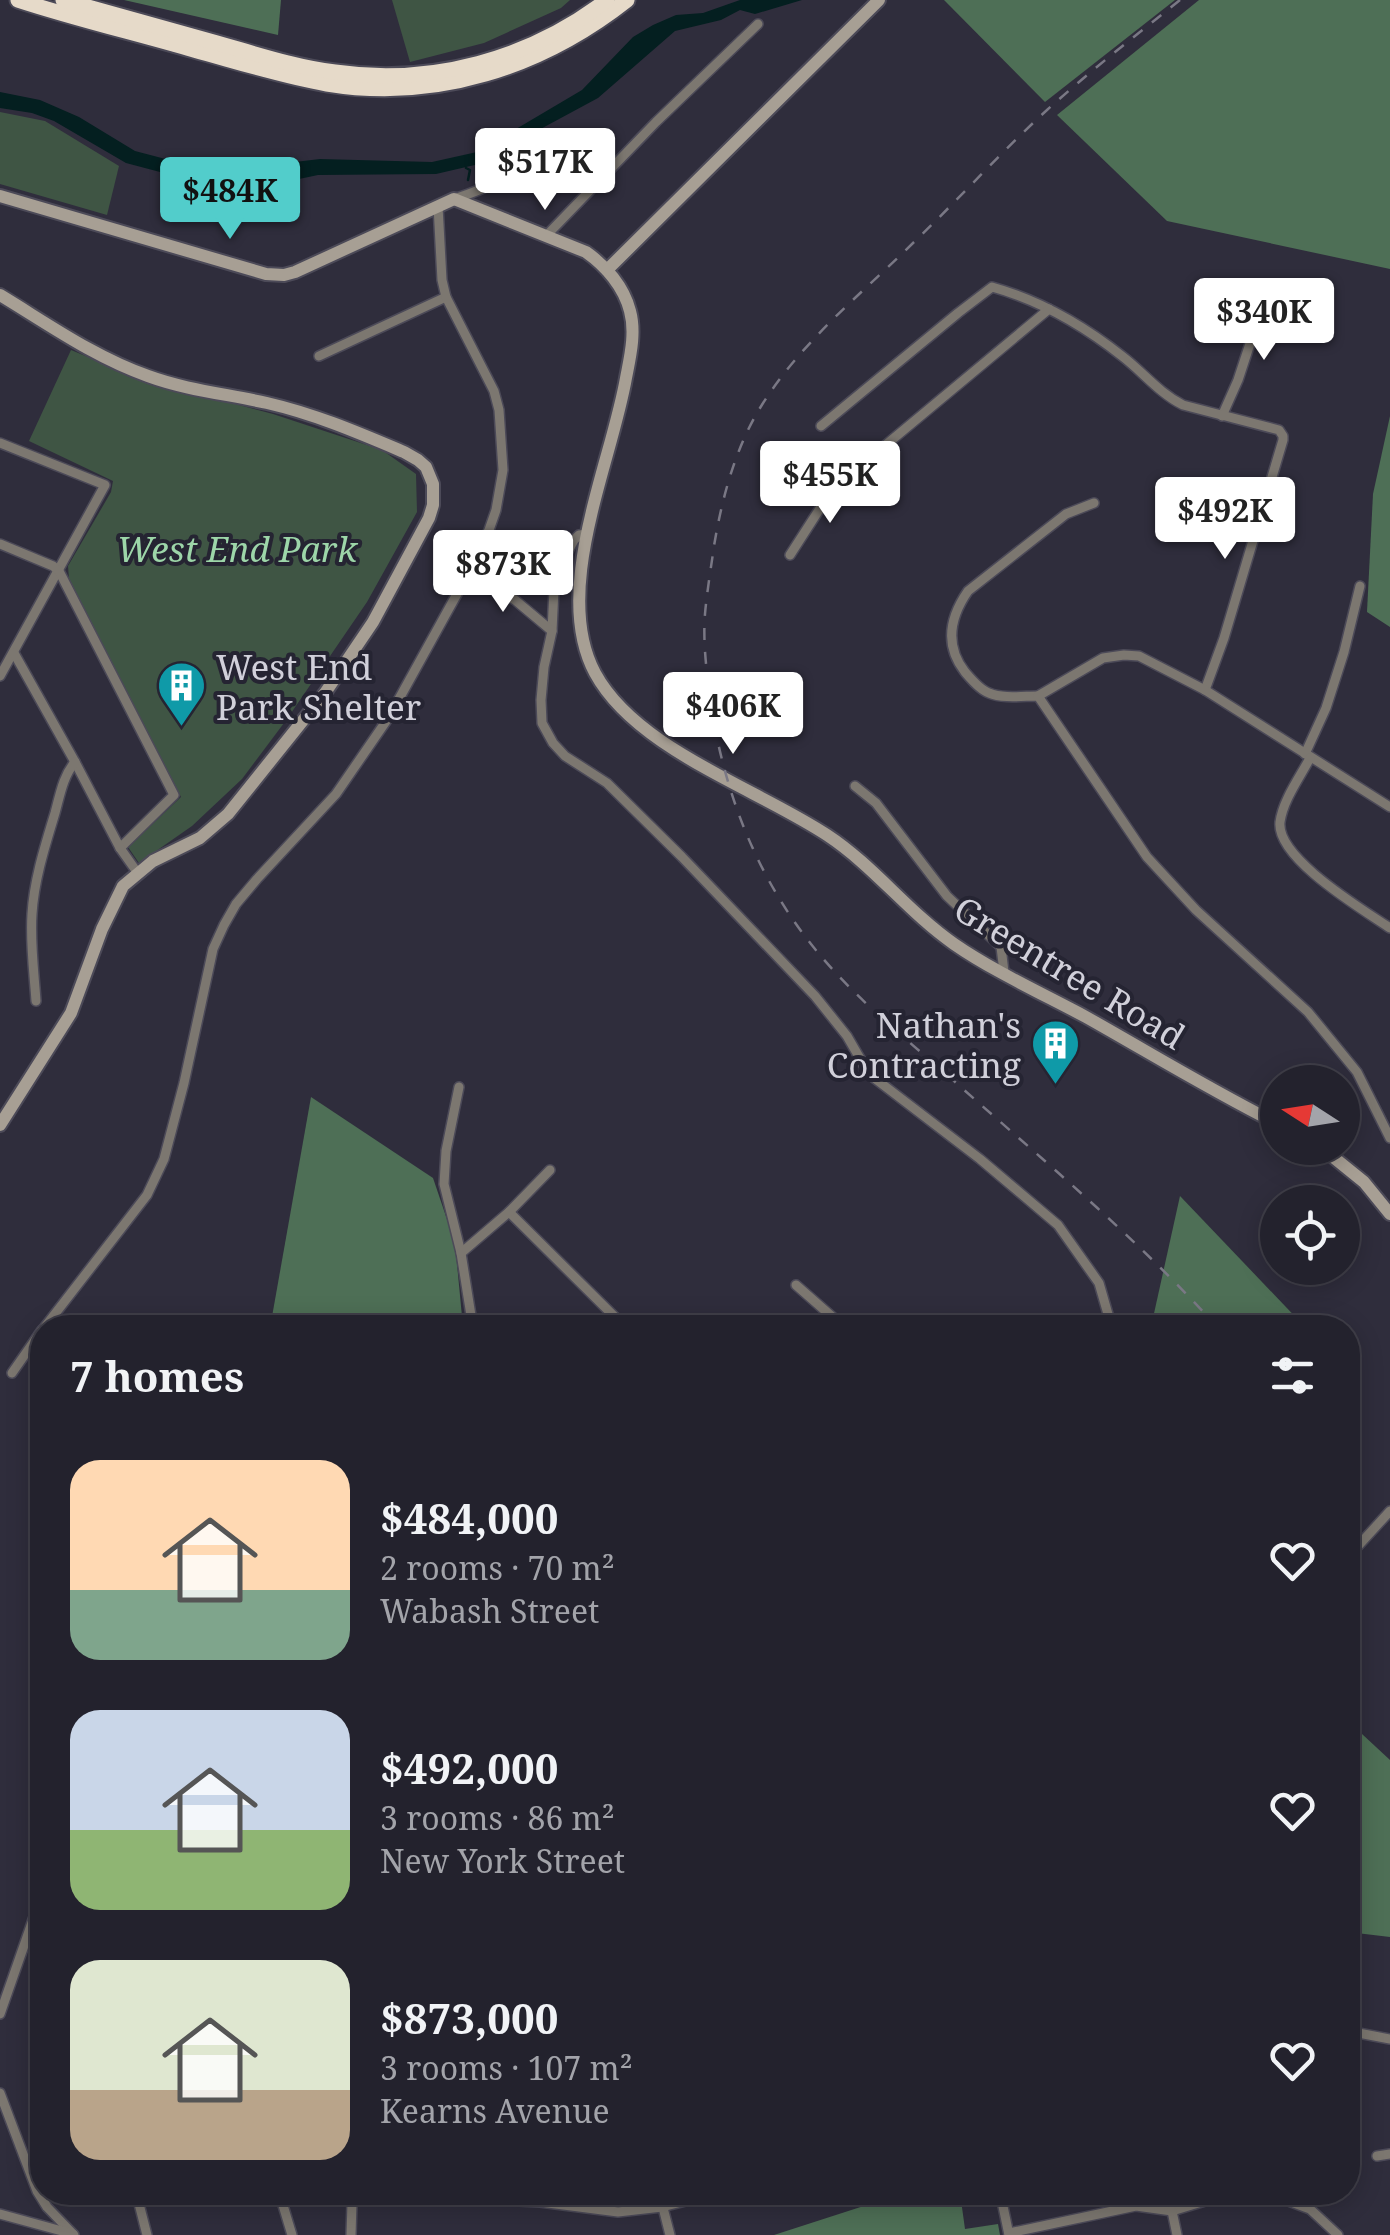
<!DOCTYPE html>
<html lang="en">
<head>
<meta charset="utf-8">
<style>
	:root { --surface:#23222d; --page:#2b2a35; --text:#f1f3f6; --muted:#a3a4aa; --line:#403f49; --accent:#52cdcb }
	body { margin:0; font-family:"Noto Serif",serif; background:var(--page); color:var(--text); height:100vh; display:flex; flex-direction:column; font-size:38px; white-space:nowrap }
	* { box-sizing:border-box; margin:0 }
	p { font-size:32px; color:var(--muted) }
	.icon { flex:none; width:55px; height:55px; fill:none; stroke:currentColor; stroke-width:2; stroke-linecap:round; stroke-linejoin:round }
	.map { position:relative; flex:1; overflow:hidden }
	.details { position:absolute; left:30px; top:1315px; width:1330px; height:890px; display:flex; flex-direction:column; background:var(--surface); border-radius:40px; box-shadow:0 5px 25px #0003,0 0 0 2px var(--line) }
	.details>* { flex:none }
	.needle { width:65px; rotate:282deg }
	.controls { position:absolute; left:1260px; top:1065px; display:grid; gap:20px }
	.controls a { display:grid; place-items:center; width:100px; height:100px; border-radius:50%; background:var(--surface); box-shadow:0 5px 25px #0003,0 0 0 2px var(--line); font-size:50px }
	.price { position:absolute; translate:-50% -85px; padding:0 22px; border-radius:10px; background:#fff; color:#222; font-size:32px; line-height:65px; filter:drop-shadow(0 2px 5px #0008) }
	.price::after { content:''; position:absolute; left:50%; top:60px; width:30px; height:22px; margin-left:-15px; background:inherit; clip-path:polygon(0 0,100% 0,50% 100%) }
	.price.on { background:var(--accent); color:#111 }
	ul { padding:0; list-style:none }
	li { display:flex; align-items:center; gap:30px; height:250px; padding:0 40px }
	li span { display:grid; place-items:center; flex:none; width:280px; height:200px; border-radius:30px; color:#555 }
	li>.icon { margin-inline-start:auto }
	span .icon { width:120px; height:120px; fill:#fffc; stroke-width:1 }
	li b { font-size:42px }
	h2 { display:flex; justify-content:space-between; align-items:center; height:120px; padding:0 40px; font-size:42px }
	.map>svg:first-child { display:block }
	.green { fill:#3f5544 }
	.forest { fill:#4e6f56 }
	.water { fill:#041f20 }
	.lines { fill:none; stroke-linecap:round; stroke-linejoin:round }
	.stream { stroke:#041f20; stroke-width:2.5 }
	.street-casing { stroke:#4c4a58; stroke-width:12 }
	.secondary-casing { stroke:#4c4a58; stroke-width:16 }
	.highway-casing { stroke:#4c4a58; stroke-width:19 }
	.street { stroke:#7c7770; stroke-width:9 }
	.secondary { stroke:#a79f94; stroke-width:12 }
	.highway { stroke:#e6dac9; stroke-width:15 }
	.rail { stroke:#7a7885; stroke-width:2.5; stroke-dasharray:12 12; stroke-linecap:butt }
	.labels { text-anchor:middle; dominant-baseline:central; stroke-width:8; stroke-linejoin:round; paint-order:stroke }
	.park-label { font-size:35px; font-style:italic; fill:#9dd6a9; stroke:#252432 }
	.poi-label { font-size:35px; fill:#d1d0da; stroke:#252432; text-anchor:start }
	.street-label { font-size:35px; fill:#d1d0da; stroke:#252432 }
</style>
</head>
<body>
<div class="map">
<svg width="1390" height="2235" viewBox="0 0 1390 2235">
	<rect width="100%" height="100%" fill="#2f2d3c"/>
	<g class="green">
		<polygon points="392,0 570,0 561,8 484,43 410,62"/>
		<polygon points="0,112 45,121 119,166 107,215 0,184"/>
		<polygon points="71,350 141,379 273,414 382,450 416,474 417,512 367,602 287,719 242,779 192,826 139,863 128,847 181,797 69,579 68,566 111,492 113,481 29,441"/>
	</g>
	<g class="forest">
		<polygon points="124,0 281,0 278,35"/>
		<polygon points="944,0 1175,0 1045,102"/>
		<polygon points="1199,0 1390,0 1390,269 1167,221 1057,115"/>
		<polygon points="1390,416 1390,627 1367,612 1373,494"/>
		<polygon points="311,1097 433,1178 455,1243 463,1327 270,1328"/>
		<polygon points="1180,1196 1305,1327 1151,1327"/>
		<polygon points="1348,1721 1390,1760 1390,1937 1348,1932"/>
		<polygon points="907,2192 960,2193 965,2229 998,2224 1000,2235 774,2235"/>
	</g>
	<polygon class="water" points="740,0 802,0 755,14 740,10 721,20 675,31 598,98 535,132 535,137 504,158 501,155 479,164 436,174 318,175 252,189 209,185 126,163 54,121 32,113 0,108 0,92 40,100 79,117 135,151 215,172 230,173 255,170 278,164 320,159 432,162 477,152 582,90 633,37 653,25 676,15 703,13"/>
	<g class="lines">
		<polyline class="stream" points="466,168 470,170 468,180"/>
		<defs>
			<g id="street">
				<path d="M454,199C492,187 510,176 541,150"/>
				<polyline points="546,236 656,122 758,24"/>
				<polyline points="319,356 446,297"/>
				<polyline points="1222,416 1238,380 1266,295"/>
				<path d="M821,426L958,313L992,287C1039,300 1084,326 1122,356C1143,372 1159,393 1183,405L1279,430L1283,436V440L1224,638L1205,690"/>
				<polyline points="0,443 105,485 0,676"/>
				<path d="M1094,503L1066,514L968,591C950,617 944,645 965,672C971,679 980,690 989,693C1003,699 1023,696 1038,696L1147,857L1196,910L1308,1012L1357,1072L1390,1138"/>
				<polyline points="588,534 579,535 574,540 561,564 554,589 552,631 544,667 541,700 542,723 553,743 565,756 607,783 682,857 815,996 847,1036 869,1074 980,1159 1058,1225 1099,1283 1112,1328"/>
				<polyline points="0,544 53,566 59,571 174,795 120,848"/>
				<polyline points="790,555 828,496 846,478 1049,309"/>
				<polyline points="468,574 515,600 552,631"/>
				<polyline points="14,653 75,762 120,848 137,872"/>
				<polyline points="1038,696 1103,658 1124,655 1139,656 1205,690 1390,807"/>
				<polyline points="1305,754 1326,708 1344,652 1360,586"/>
				<path d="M1310,758C1300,777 1283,800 1280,822C1276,858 1362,909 1390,928"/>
				<polyline points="855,786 876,803 947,896 1001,947 1004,972"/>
				<path d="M36,1001C34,972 30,942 32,914C34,880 45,846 55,813C60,795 63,776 75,762"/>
				<polyline points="459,1087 446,1151 444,1184 461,1253 473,1328"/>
				<polyline points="509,1212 626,1328"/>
				<polyline points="461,1253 509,1212 550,1170"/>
				<polyline points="796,1285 845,1328"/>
				<polyline points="44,1328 147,1195 164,1159 184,1083 213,949 224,925 236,904 257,879 336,794 389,717 468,574 489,530 496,510 503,470 499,410 494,391 446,297 442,280 438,206"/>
				<polyline points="12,1373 42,1330"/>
				<polyline points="1348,1557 1390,1511"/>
				<polyline points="0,2014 42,1894"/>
				<polyline points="1348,2031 1390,2039"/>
				<polyline points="0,2093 37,2191 47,2207 74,2235"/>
				<polyline points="1377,2156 1390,2154"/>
				<polyline points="136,2192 147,2235"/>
				<polyline points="279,2192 292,2235"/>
				<polyline points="659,2192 670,2235"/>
				<polyline points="1000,2192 1009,2235"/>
				<polyline points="1264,2192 1310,2209 1338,2235"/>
				<polyline points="1172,2211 1215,2198 1264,2192"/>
				<polyline points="1172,2211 1177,2235"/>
				<polyline points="0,2214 73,2234"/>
				<polyline points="1009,2233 1136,2206 1172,2211"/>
				<polyline points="351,2235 352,2203 357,2193 540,2202 618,2212 662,2207 721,2192"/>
			</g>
			<g id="secondary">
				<path d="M0,196L266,274L284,275L295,272L454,199L586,252C606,266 624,287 630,311C636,333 630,357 626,378C611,464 551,591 595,673C636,749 756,788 827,835C874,866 908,912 954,944C993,971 1043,994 1086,1017C1150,1053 1212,1091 1278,1124"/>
				<polyline points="607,270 879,0"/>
				<path d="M0,295C48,324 94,357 148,376C186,390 227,394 267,403C315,414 359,433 404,452L418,460L426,467L433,484V505L429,518L373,622L325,693L228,814L200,838L153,861L123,886L102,929L71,1013L0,1125"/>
				<polyline points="1322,1148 1364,1182 1390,1214"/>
			</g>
			<g id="highway">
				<path d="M18,0C76,19 136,33 194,50C238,62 282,76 327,84C436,102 542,67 627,0"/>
				<path d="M63,0C114,14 166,29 217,43C256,54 295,67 335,72C432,86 530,59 607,0"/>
			</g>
		</defs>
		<use href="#street" class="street-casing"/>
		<use href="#secondary" class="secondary-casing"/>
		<use href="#highway" class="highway-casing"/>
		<use href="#street" class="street"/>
		<use href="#secondary" class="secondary"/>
		<use href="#highway" class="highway"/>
		<path class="rail" d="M1180,0C1135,36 1089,72 1047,110C1000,153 958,200 912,244C860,295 799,344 760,408C735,449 722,498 714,546C711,568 707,591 705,614C703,640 706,666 709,691C721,783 753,871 811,944C852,996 904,1037 954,1081C1044,1161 1137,1238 1218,1328"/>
	</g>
	<defs>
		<symbol id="building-pin" viewBox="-11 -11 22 30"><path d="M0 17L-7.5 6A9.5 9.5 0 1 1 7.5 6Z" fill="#0f9aa8" stroke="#252432"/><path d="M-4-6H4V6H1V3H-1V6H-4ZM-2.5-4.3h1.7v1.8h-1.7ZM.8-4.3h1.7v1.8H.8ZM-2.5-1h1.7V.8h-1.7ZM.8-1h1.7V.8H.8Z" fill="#fff"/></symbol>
	</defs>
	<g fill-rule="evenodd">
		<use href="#building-pin" x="154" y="658" width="55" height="75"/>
		<use href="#building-pin" x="1028" y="1016" width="55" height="75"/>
	</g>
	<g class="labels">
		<g class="park-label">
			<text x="237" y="548">West End Park</text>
		</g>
		<g class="poi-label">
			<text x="216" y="666">West End<tspan x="216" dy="40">Park Shelter</tspan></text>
			<text x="1021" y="1024" text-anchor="end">Nathan's<tspan x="1021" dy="40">Contracting</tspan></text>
		</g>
		<g class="street-label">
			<text transform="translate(1070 972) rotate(31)">Greentree Road</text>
		</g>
	</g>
</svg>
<div class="controls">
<a><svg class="needle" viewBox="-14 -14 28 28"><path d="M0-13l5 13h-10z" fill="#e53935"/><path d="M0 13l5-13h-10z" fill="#a3a4aa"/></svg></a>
<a><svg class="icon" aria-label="locate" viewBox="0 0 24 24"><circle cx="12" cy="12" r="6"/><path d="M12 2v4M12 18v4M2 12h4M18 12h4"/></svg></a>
</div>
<b class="price" style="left:545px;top:213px">$517K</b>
<b class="price on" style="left:230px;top:242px">$484K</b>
<b class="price" style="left:1264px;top:363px">$340K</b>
<b class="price" style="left:830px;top:526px">$455K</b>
<b class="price" style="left:1225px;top:562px">$492K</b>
<b class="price" style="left:503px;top:615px">$873K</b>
<b class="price" style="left:733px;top:757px">$406K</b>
<section class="details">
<h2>7 homes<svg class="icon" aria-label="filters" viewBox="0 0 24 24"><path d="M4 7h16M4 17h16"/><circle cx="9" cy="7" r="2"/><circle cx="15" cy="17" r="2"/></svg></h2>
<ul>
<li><span style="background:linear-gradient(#ffd9b3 65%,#7fa58c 0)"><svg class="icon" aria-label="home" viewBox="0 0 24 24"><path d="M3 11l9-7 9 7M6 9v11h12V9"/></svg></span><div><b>$484,000</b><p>2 rooms · 70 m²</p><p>Wabash Street</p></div><svg class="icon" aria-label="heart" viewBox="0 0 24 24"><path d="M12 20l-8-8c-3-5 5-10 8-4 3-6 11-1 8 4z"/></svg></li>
<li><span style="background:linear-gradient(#c9d6e8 60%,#8fb573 0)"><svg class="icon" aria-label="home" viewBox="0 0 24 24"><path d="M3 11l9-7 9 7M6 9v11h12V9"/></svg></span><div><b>$492,000</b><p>3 rooms · 86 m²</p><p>New York Street</p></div><svg class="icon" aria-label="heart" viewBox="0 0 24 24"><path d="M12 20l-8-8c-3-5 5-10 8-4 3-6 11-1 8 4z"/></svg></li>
<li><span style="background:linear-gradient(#dfe7d0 65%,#b9a48a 0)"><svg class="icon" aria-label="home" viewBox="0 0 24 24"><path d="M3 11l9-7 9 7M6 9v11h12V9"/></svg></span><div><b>$873,000</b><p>3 rooms · 107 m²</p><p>Kearns Avenue</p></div><svg class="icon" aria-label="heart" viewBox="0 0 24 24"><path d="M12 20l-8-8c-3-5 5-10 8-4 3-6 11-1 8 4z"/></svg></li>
</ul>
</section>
</div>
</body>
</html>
